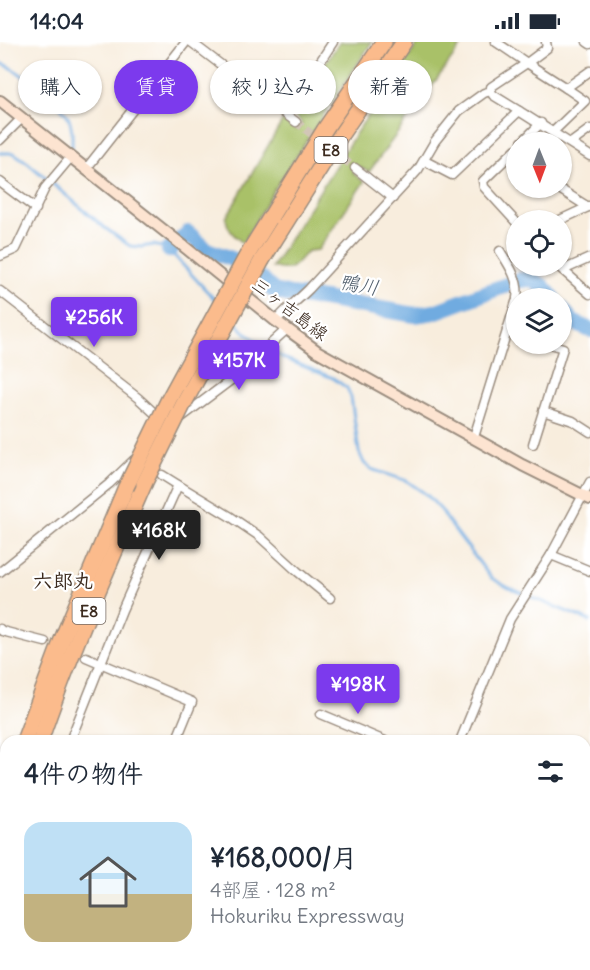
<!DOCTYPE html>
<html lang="ja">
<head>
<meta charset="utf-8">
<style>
	:root { --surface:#fff; --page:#f2f2f3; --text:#1f2937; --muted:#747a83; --line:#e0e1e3; --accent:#7c3aed }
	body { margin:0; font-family:Delius,"Klee One",sans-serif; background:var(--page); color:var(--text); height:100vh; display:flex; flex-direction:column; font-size:22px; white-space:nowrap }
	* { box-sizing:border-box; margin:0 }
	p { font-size:20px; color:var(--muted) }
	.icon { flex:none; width:33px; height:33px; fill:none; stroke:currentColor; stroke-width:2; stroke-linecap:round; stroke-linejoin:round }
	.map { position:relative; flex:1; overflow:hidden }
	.panel { position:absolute; left:0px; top:693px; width:591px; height:236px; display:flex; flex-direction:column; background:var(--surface); border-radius:18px 18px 0 0; box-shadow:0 2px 4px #0004 }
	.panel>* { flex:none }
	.top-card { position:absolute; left:18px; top:18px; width:555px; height:54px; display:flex; gap:12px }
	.needle { width:39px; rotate:179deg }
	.tools { position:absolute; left:506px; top:90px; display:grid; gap:12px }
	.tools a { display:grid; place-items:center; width:66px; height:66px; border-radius:50%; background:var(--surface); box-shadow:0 2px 4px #0004; font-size:30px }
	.price { position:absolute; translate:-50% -51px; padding:0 14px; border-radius:6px; background:var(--accent); color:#fff; font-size:20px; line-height:39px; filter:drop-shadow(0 2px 3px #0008) }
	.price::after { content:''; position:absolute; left:50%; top:36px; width:18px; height:14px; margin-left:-9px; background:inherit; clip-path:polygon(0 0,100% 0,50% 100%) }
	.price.current { background:#222; color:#fff }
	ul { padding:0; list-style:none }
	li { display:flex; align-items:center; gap:18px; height:150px; padding:0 24px }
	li+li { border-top:2px solid var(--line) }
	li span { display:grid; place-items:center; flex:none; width:168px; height:120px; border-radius:18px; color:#555 }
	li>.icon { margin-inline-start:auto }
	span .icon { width:72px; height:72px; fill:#fffc; stroke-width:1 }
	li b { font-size:26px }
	h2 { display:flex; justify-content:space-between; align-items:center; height:72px; padding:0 24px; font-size:26px }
	.tag { padding:0 21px; border-radius:27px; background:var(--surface); box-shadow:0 2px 4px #0004; font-size:21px; line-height:54px }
	.tag.current { background:var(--accent); color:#fff }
	.status { display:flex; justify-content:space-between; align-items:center; height:42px; padding:0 30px; background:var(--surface); direction:ltr }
	.status svg { height:16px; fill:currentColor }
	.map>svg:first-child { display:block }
	.green { fill:#a9c167; stroke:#727642; stroke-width:1.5 }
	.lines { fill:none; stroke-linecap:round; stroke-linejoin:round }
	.stream { stroke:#70abe0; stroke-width:3 }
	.river { stroke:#70abe0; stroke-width:16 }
	.minor-tunnel { stroke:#d2c6b7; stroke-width:8; stroke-dasharray:8 4; stroke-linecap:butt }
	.minor-casing { stroke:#9a8c7e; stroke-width:11 }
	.secondary-casing { stroke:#9a8c7e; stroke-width:14 }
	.motorway-casing { stroke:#9a8c7e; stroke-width:18 }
	.minor { stroke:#fff; stroke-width:8 }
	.secondary { stroke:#fde4d1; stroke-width:10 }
	.motorway { stroke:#fbbb8c; stroke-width:15 }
	.motorway-bridge-casing { stroke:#9a8c7e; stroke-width:18; stroke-linecap:butt }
	.motorway-bridge { stroke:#fbbb8c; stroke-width:15 }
	.labels { text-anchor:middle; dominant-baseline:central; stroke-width:4.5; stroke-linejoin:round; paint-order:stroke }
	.shield { fill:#fff; stroke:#766a62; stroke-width:1.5 }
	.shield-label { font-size:16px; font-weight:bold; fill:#3b2a1e }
	.street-label { font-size:18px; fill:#3b2a1e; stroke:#fff }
	.water-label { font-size:20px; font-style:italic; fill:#505e6c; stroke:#fff }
	.neighbourhood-label { font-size:20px; font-weight:bold; fill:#3b2a1e; stroke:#fff }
</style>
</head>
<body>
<div class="status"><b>14:04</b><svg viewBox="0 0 49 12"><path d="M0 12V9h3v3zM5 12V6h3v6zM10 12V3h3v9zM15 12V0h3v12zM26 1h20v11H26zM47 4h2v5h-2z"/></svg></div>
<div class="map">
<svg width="590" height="928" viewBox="0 0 590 928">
	<rect width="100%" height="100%" fill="#fff"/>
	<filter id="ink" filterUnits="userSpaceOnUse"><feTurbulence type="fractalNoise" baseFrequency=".0167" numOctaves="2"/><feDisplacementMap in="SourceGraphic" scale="12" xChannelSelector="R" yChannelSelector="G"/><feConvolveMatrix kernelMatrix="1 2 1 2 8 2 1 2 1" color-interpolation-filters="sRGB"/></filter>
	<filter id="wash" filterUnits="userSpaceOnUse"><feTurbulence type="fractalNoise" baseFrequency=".008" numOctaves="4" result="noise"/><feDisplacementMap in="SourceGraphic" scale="24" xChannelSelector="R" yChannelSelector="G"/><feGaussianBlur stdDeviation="1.35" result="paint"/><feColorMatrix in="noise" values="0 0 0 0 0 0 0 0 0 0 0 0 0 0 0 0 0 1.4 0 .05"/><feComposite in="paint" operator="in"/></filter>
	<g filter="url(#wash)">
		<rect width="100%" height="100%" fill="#f8eddd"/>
		<g class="green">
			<path d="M340,0H372L274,148L243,201C234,194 227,187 226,176L283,78L296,88L302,81L290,70Z"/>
			<path d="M419,0H464L369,130L359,125L353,131L364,140L318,208L308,209C293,222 295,232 272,225L356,91Z"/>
		</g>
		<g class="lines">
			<g class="stream">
				<path d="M0,21C16,26 57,58 67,73C73,83 72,94 72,105"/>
				<polyline points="0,111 14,111 28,121 105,186 130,204 141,205 153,203 166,206 169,208 216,259"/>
				<polyline points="235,280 247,292 283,316 333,336 347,346 351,355 359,410 364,421 371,427 407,439 427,453 442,469 448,479 491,536 509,546 590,579"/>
			</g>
			<g class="river">
				<polyline points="169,208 188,191 207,208 227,215 247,224 274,249 290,253 324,257 415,273 434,270 520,238 530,237 541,243 553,256"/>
				<polyline points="561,266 573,280 590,288"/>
			</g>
		</g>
	</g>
	<g filter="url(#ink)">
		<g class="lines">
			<polyline class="minor-tunnel" points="296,80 355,126"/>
			<defs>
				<g id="minor">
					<polyline points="191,0 296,80"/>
					<polyline points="496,0 527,21 547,6 546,0"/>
					<polyline points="587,0 590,2"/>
					<polyline points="491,49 493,53 519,69"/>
					<polyline points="286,72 333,0"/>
					<polyline points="553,90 585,59 566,46"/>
					<polyline points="0,98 22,76"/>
					<polyline points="522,100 541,81"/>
					<polyline points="571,101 590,87"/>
					<polyline points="516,107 483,139 484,145 516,180"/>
					<polyline points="425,119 452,133 519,69 590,114"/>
					<polyline points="355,126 393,156"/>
					<polyline points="86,127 186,0"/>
					<polyline points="0,140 36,167"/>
					<polyline points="558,146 588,165 590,164"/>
					<polyline points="560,178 588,165"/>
					<path d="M500,209C509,223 520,239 517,256"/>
					<polyline points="0,214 16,207 45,146 71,115"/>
					<polyline points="558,224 590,252"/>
					<polyline points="563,228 590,216"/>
					<polyline points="0,249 138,356 162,378"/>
					<path d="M276,279C286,267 298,258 309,247L418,128L435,99L459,69L484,51L491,49V45L527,21L566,46L590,29"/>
					<polyline points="507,287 516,290"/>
					<polyline points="543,369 573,379 590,390"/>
					<polyline points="179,377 231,338 287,287"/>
					<polyline points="474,395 516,260"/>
					<polyline points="533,402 563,306 550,302"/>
					<polyline points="178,443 231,475 259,494 297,529 330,556"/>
					<polyline points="551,513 590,529"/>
					<polyline points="0,530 109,442 134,418"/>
					<polyline points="0,587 2,589 45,600"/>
					<polyline points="86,615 192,660 176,699"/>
					<polyline points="321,672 385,699"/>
					<polyline points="70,699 122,568 178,443 162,433"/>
					<polyline points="460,699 510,577 551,513 590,440"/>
					<polyline points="0,891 6,894"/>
					<polyline points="74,922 87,928"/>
					<polyline points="326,922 336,928"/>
					<polyline points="27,928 31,922"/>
					<polyline points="274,928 277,922"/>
					<polyline points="350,928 354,922"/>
				</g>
				<polyline id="secondary" points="0,59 186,206 276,279 317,309 522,423 590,457"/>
				<g id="motorway">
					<polyline points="249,210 325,87 384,0"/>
					<polyline points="262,218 342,91 404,0"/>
					<polyline points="24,699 63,595 126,445"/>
					<path d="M40,699C70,611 107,527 144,442"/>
					<polyline points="0,771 6,752"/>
					<polyline points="0,823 6,804"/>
				</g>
			</defs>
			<use href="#minor" class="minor-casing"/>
			<use href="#secondary" class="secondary-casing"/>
			<use href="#motorway" class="motorway-casing"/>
			<use href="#minor" class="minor"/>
			<use href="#secondary" class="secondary"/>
			<use href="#motorway" class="motorway"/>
			<defs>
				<g id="motorway-bridge">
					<polyline points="144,442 183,363 262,218"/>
					<polyline points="126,445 169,357 249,210"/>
				</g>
			</defs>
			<use href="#motorway-bridge" class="motorway-bridge-casing"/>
			<use href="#motorway-bridge" class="motorway-bridge"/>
		</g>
	</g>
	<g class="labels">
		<g class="shield">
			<rect x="314.5" y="95" width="33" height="26" rx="4.5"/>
			<rect x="72.5" y="556" width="33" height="26" rx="4.5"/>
		</g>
		<g class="shield-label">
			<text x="331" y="108">E8</text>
			<text x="89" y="569">E8</text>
		</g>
		<g class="street-label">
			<text transform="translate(290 267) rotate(37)">三ヶ吉島線</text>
		</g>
		<g class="water-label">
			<text transform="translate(359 242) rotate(10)">鴨川</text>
		</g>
		<g class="neighbourhood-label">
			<text x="63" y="538">六郎丸</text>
		</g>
	</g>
</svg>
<div class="tools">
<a><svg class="needle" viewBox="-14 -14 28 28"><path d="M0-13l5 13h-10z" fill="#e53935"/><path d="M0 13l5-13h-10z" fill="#747a83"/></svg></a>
<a><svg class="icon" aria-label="locate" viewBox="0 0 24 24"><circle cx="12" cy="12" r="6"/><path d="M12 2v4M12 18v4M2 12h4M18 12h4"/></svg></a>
<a><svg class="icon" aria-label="layers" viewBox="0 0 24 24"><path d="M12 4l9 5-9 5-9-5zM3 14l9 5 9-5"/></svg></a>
</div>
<b class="price" style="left:94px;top:306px">¥256K</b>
<b class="price" style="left:239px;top:349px">¥157K</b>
<b class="price current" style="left:159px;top:519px">¥168K</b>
<b class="price" style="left:358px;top:673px">¥198K</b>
<div class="top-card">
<a class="tag">購入</a>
<a class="tag current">賃貸</a>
<a class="tag">絞り込み</a>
<a class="tag">新着</a>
</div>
<section class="panel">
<h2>4件の物件<svg class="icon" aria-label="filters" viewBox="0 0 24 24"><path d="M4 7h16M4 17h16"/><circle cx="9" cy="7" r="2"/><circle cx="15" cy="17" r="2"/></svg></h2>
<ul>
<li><span style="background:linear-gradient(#bfe0f5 60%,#c2b280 0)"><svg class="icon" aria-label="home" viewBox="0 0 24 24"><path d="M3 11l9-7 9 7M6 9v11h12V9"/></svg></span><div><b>¥168,000/月</b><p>4部屋 · 128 m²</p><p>Hokuriku Expressway</p></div></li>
</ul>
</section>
</div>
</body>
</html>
